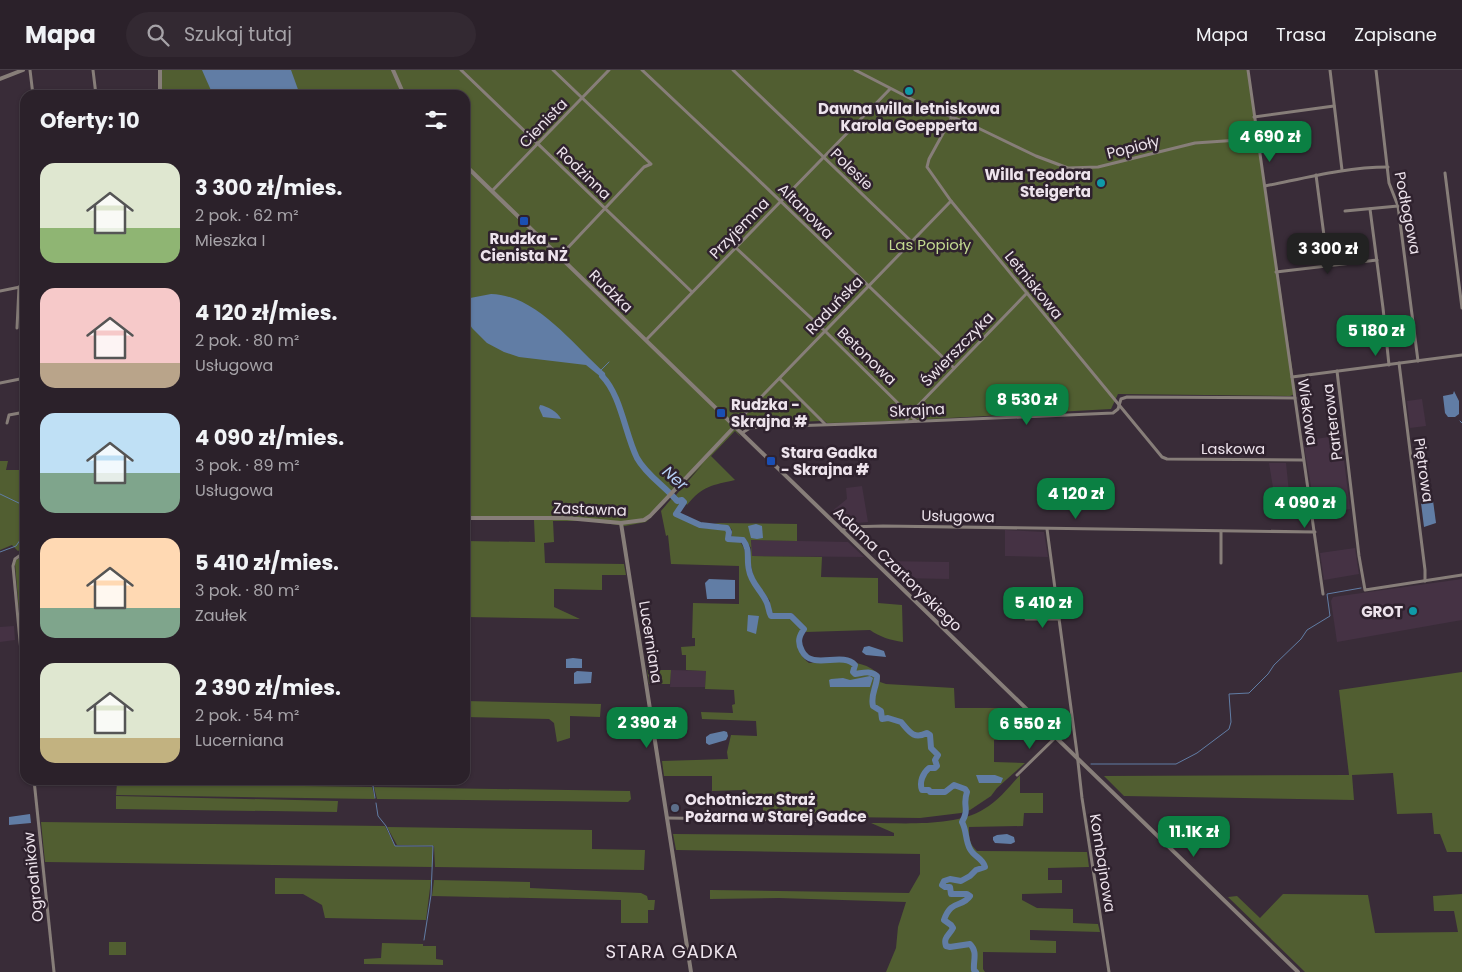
<!DOCTYPE html>
<html lang="pl">
<head>
<meta charset="utf-8">
<style>
	:root { --surface:#2b212a; --page:#332932; --text:#f1f3f6; --muted:#a6a3a8; --line:#473e47; --accent:#0b8043 }
	body { margin:0; font-family:Poppins,sans-serif; background:var(--page); color:var(--text); height:100vh; display:flex; flex-direction:column; font-size:19px; white-space:nowrap }
	* { box-sizing:border-box; margin:0 }
	p { font-size:16px; color:var(--muted) }
	.icon { flex:none; width:28px; height:28px; fill:none; stroke:currentColor; stroke-width:2; stroke-linecap:round; stroke-linejoin:round }
	.map { position:relative; flex:1; overflow:hidden }
	.panel { position:absolute; left:20px; top:20px; width:450px; height:695px; display:flex; flex-direction:column; background:var(--surface); border-radius:15px; box-shadow:0 1px 4px #0004,0 0 0 1px var(--line) }
	.panel>* { flex:none }
	.price { position:absolute; translate:-50% -42px; padding:0 11px; border-radius:10px; background:var(--accent); color:#fff; font-size:16px; line-height:32px; filter:drop-shadow(0 1px 2px #0008) }
	.price::after { content:''; position:absolute; left:50%; top:30px; width:15px; height:11px; margin-left:-8px; background:inherit; clip-path:polygon(0 0,100% 0,50% 100%) }
	.price.on { background:#222; color:#fff }
	ul { padding:0; list-style:none }
	li { display:flex; align-items:center; gap:15px; height:125px; padding:0 20px }
	li span { display:grid; place-items:center; flex:none; width:140px; height:100px; border-radius:15px; color:#555 }
	li>.icon { margin-inline-start:auto }
	span .icon { width:60px; height:60px; fill:#fffc; stroke-width:1 }
	li b { font-size:21px }
	h2 { display:flex; justify-content:space-between; align-items:center; height:60px; padding:0 20px; font-size:21px }
	header { display:flex; align-items:center; gap:30px; box-sizing:border-box; height:70px; padding:0 25px; background:var(--surface); border-bottom:1px solid var(--line) }
	header strong { font-size:24px }
	nav { display:flex; gap:28px; margin-inline-start:auto; font-size:18px }
	.search { width:350px; height:45px; background:var(--page); display:flex; align-items:center; gap:12px; box-sizing:border-box; padding:0 18px; border-radius:28px; color:var(--muted); font-size:19px }
	.map>svg:first-child { display:block }
	.built { fill:#453244 }
	.green { fill:#515e31 }
	.water { fill:#617da5 }
	.lines { fill:none; stroke-linecap:round; stroke-linejoin:round }
	.stream { stroke:#617da5; stroke-width:1 }
	.river { stroke:#617da5; stroke-width:6 }
	.minor { stroke:#877e79; stroke-width:3 }
	.tertiary { stroke:#877e79; stroke-width:4 }
	.culture-dot { fill:#0f9aa8; stroke:#2f222e; stroke-width:2 }
	.transit-dot { fill:#1a4fb4; stroke:#2f222e; stroke-width:2 }
	.service-dot { fill:#5c6f8a; stroke:#2f222e; stroke-width:2 }
	.labels { text-anchor:middle; dominant-baseline:central; stroke-width:5; stroke-linejoin:round; paint-order:stroke }
	.poi-label { font-size:15px; font-weight:bold; fill:#ede3ec; stroke:#2f222e; text-anchor:start }
	.street-label { font-size:15px; fill:#ede3ec; stroke:#2f222e }
	.park-label { font-size:15px; fill:#c2d98f; stroke:#2f222e }
	.water-label { font-size:16px; font-style:italic; fill:#b6d0f6; stroke:#2f222e }
	.quarter-label { font-size:18px; letter-spacing:1px; fill:#ede3ec; stroke:#2f222e }
</style>
</head>
<body>
<header>
<strong>Mapa</strong>
<div class="search"><svg class="icon" aria-label="search" viewBox="0 0 24 24"><circle cx="10" cy="10" r="6"/><path d="M15 15l6 6"/></svg>Szukaj tutaj</div>
<nav><a>Mapa</a><a>Trasa</a><a>Zapisane</a></nav>
</header>
<div class="map">
<svg width="1462" height="902" viewBox="0 0 1462 902">
	<rect width="100%" height="100%" fill="#392c38"/>
	<g class="built">
		<polygon points="1422,329 1426,356 1410,358 1407,331"/>
		<polygon points="1341,365 1350,439 1316,444 1303,371"/>
		<polygon points="1269,393 1286,393 1289,422 1274,424"/>
		<polygon points="862,416 868,452 846,454 831,442 847,429 846,418"/>
		<polygon points="1005,460 1044,462 1048,487 1005,486"/>
		<polygon points="751,470 848,472 864,487 752,486"/>
		<polygon points="1355,478 1359,504 1324,510 1320,483"/>
		<polygon points="881,491 949,492 949,509 899,508"/>
		<polygon points="1462,509 1462,550 1337,572 1331,531 1333,527"/>
		<polygon points="14,556 15,570 0,572 0,557"/>
		<polygon points="671,600 706,601 705,617 670,617"/>
	</g>
	<g class="green">
		<path d="M161,0H1248L1296,324L1290,326L1118,324L1111,339L876,352L827,353L822,349L820,351L747,354L741,357L743,360L739,359L736,360L741,367L735,361L711,386L735,410C713,415 702,416 687,435L683,428H678L676,425L703,394L646,452L625,456L589,451H553L554,472L544,473L545,493L624,494L626,505H602V520L554,519V537L580,549L465,547V471L535,472L534,450H465V25H162Z"/>
		<polygon points="0,391 8,391 6,400 25,400 25,477 18,481 12,475 0,480"/>
		<path d="M672,428L676,432H680L681,434L674,442L675,446C685,450 694,456 705,458C712,459 719,458 726,460V470L740,472C747,480 745,488 746,498C748,513 760,520 765,532C767,538 767,542 770,547L790,548L801,559C795,572 797,584 809,593C830,591 865,587 880,606V612L886,614L954,618L955,638H1020L1036,654L1016,655V670H994V692L1025,693L997,718L991,726L970,740L961,743L920,748L763,746V735L744,733L743,720L712,721V706H664L662,691L728,689L727,682L731,665L757,666L756,651L702,649L701,642L733,643L732,635L735,634L734,620L705,619L706,601L686,600V585H682L681,577L695,576V568H692L693,533L739,534V496L671,494L668,465L666,466L661,441Z"/>
		<path d="M714,453L797,454V471L751,470L752,486L822,487L821,507L878,508V533L902,535L903,572C890,570 880,567 870,560L806,562L805,557L792,543H773L770,538V531L754,508L750,491L751,478L745,468L732,467V460L729,456Z"/>
		<polygon points="25,485 25,540 19,540 15,494 16,490"/>
		<polygon points="647,600 671,600 670,614 649,614"/>
		<polygon points="1462,602 1462,782 1447,782 1440,764 1434,764 1432,743 1397,744 1393,703 1352,705 1354,730 1124,726 1104,706 1349,705 1339,620"/>
		<polygon points="465,631 601,634 600,647 570,646 570,668 557,672 554,653 549,649 465,647"/>
		<path d="M1020,705V723H1043V743H1024L1023,756L969,757C969,767 969,774 977,781L1087,782L1089,797L1048,798V810H1062V823L1022,824V830L1037,838L1073,839V853L1098,854L1100,862L1030,860V870L1056,871V883L983,882V899L985,902H886L896,878L898,857L906,832L779,828L710,829V820L909,823L920,804V784L676,780L673,764L894,766V763L871,753C904,753 956,757 984,739C998,731 1009,717 1020,705Z"/>
		<polygon points="117,713 372,717 375,729 116,725"/>
		<polygon points="374,717 630,721 631,729 628,732 377,729"/>
		<polygon points="116,726 338,731 337,742 116,739"/>
		<polygon points="41,752 385,756 395,776 433,777 432,797 45,792"/>
		<polygon points="387,757 592,760 592,779 645,780 644,800 435,797 434,776 397,775"/>
		<polygon points="275,808 431,810 426,850 325,848 322,835 303,824 275,824"/>
		<polygon points="434,810 530,812 530,818 641,823 647,826 648,830 655,830 654,840 648,840 648,853 621,853 621,830 432,826"/>
		<polygon points="1283,824 1368,825 1375,863 1458,862 1454,841 1434,841 1433,826 1462,824 1462,902 1305,902 1228,827 1237,826 1260,848"/>
		<rect x="109" y="872" width="17" height="13"/>
		<polygon points="382,873 423,874 423,876 436,876 436,889 443,890 443,895 364,894 364,889 381,888"/>
	</g>
	<g class="water">
		<polygon points="202,0 291,0 300,25 213,25"/>
		<path d="M491,224C537,225 573,275 605,303L606,311L586,295L519,287L504,282L487,273L472,258L465,246V229Z"/>
		<polygon points="1454,321 1459,331 1459,344 1455,347 1448,347 1445,343 1443,326 1453,324"/>
		<path d="M540,335C547,336 558,342 561,349L543,347L539,338Z"/>
		<polygon points="1429,421 1432,423 1436,453 1424,457 1420,425 1422,422"/>
		<polygon points="756,454 762,456 763,468 757,469 751,468 748,456"/>
		<polygon points="709,509 735,510 735,529 707,529 705,513"/>
		<polygon points="748,545 759,546 756,564 747,561"/>
		<polygon points="869,576 884,581 886,587 866,585 862,582 864,577"/>
		<polygon points="573,588 582,589 582,598 566,598 566,589"/>
		<polygon points="577,601 592,602 591,613 574,614 574,603"/>
		<polygon points="870,606 873,608 870,617 830,617 829,610 831,609 843,608 850,610"/>
		<polygon points="724,661 727,662 728,666 726,670 709,675 706,673 706,667 710,664"/>
		<polygon points="976,705 995,705 1003,708 1001,713 979,713"/>
		<polygon points="30,744 31,753 9,755 9,747"/>
		<polygon points="1007,764 1014,767 1015,772 1011,774 995,773 993,770 993,767 997,765"/>
	</g>
	<g class="lines">
		<g class="stream">
			<polyline points="601,300 609,292"/>
			<polyline points="1460,351 1462,353"/>
			<polyline points="0,424 25,436"/>
			<polyline points="0,482 16,476 25,463"/>
			<polyline points="1091,694 1176,694 1197,683 1229,659 1231,652 1229,624 1249,623 1268,604 1274,595 1301,569 1307,560 1330,546 1327,524 1361,518"/>
			<polyline points="372,710 375,728"/>
			<polyline points="376,733 378,746 386,756 395,776 433,776 431,825 424,870"/>
		</g>
		<path class="river" d="M602,306C621,325 625,364 637,388C647,406 665,416 677,431L682,430L684,432L676,444L700,455L727,458L729,462L728,469L743,470C751,480 746,489 749,500C751,513 761,520 766,531C769,536 768,541 771,546H791L804,559C799,566 797,572 802,581C812,601 842,581 855,595L853,602L855,604C863,603 870,600 877,606C877,617 870,625 873,636L881,641L882,649L888,648L901,652C909,661 913,670 927,663L930,665L931,678L938,685L935,690L937,696L935,698H929C923,703 919,712 922,720H929L930,722H945L954,715L965,719L967,722C962,736 970,738 962,752C967,761 965,770 970,779C974,787 983,788 985,797L976,800L970,806L961,811L950,809L944,811L942,815L945,817H950L951,824H967L970,826C962,838 951,829 944,850L951,855L953,858C949,866 943,867 946,876L950,877L970,874C978,882 973,890 974,900L976,902"/>
		<g class="minor">
			<polyline points="30,0 33,25"/>
			<polyline points="93,0 96,25"/>
			<polyline points="461,0 692,222"/>
			<polyline points="553,0 651,94 644,97 560,186"/>
			<polyline points="642,0 747,99 954,298"/>
			<polyline points="733,0 912,172"/>
			<polyline points="855,0 921,34 976,57 1036,86 1068,98 1098,97 1195,73 1239,70 1257,72"/>
			<polyline points="1248,0 1323,524"/>
			<polyline points="1330,0 1342,100"/>
			<polyline points="1376,0 1389,113 1398,136 1418,291"/>
			<polyline points="952,47 929,89 927,97 951,131 1162,387 1167,389 1303,390"/>
			<polyline points="1254,47 1334,36"/>
			<polyline points="1445,103 1462,238"/>
			<polyline points="1316,105 1328,196"/>
			<path d="M1265,116C1305,108 1346,97 1388,97"/>
			<polyline points="492,121 609,0"/>
			<polyline points="1370,139 1383,238 1389,295"/>
			<polyline points="1345,141 1398,136"/>
			<polyline points="735,177 825,261 916,351"/>
			<polyline points="1276,202 1377,190"/>
			<polyline points="0,221 25,216"/>
			<polyline points="17,258 19,217"/>
			<polyline points="646,270 890,19"/>
			<polyline points="1399,293 1425,500 1425,511"/>
			<polyline points="1337,301 1359,486 1365,520 1462,505"/>
			<polyline points="1292,307 1462,285"/>
			<polyline points="780,309 825,354"/>
			<polyline points="0,313 25,308"/>
			<polyline points="906,351 910,344 1027,223"/>
			<polyline points="7,353 9,345 25,342"/>
			<polyline points="734,355 951,131"/>
			<polyline points="742,363 750,358 762,357 878,353 1113,343 1118,339 1121,329 1127,327 1295,328"/>
			<polyline points="1047,459 1077,683 1082,728 1109,902"/>
			<polyline points="842,461 848,457 883,456 1315,462"/>
			<polyline points="25,482 15,489 13,496 25,624"/>
			<polyline points="1221,493 1221,461"/>
			<polyline points="1026,549 1059,549"/>
			<polyline points="1017,705 1056,667"/>
			<polyline points="34,710 54,902"/>
			<polyline points="667,748 865,751"/>
		</g>
		<g class="tertiary">
			<polyline points="160,0 160,25"/>
			<polyline points="393,0 404,25"/>
			<polyline points="0,9 23,0"/>
			<polyline points="465,95 1298,902"/>
			<polyline points="465,448 567,448 621,453 644,450 650,446 735,356"/>
			<polyline points="621,453 691,902"/>
		</g>
	</g>
	<g class="culture-dot">
		<circle cx="909" cy="21" r="5"/>
		<circle cx="1101" cy="113" r="5"/>
		<circle cx="1413" cy="541" r="5"/>
	</g>
	<g class="transit-dot">
		<rect x="519" y="146" width="10" height="10" rx="2.5"/>
		<rect x="716" y="338" width="10" height="10" rx="2.5"/>
		<rect x="766" y="386" width="10" height="10" rx="2.5"/>
	</g>
	<circle class="service-dot" cx="675" cy="738" r="5"/>
	<g class="labels">
		<g class="poi-label">
			<text x="909" y="38" text-anchor="middle">Dawna willa letniskowa<tspan x="909" dy="17">Karola Goepperta</tspan></text>
			<text x="1091" y="104" text-anchor="end">Willa Teodora<tspan x="1091" dy="17">Steigerta</tspan></text>
			<text x="524" y="168" text-anchor="middle">Rudzka -<tspan x="524" dy="17">Cienista NŻ</tspan></text>
			<text x="731" y="334">Rudzka -<tspan x="731" dy="17">Skrajna #</tspan></text>
			<text x="781" y="382">Stara Gadka<tspan x="781" dy="17">- Skrajna #</tspan></text>
			<text x="1403" y="541" text-anchor="end">GROT</text>
			<text x="685" y="729">Ochotnicza Straż<tspan x="685" dy="17">Pożarna w Starej Gadce</tspan></text>
		</g>
		<g class="street-label">
			<text transform="translate(543 53) rotate(-46)">Cienista</text>
			<text transform="translate(1133 77) rotate(-14)">Popioły</text>
			<text transform="translate(852 99) rotate(44)">Polesie</text>
			<text transform="translate(584 103) rotate(44)">Rodzinna</text>
			<text transform="translate(806 141) rotate(45)">Altanowa</text>
			<text transform="translate(1408 143) rotate(79)">Podłogowa</text>
			<text transform="translate(739 158) rotate(-46)">Przyjemna</text>
			<text transform="translate(1034 215) rotate(51)">Letniskowa</text>
			<text transform="translate(611 221) rotate(44)">Rudzka</text>
			<text transform="translate(834 235) rotate(-46)">Raduńska</text>
			<text transform="translate(957 279) rotate(-46)">Świerszczyka</text>
			<text transform="translate(867 286) rotate(44)">Betonowa</text>
			<text transform="translate(917 340) rotate(-3)">Skrajna</text>
			<text transform="translate(1308 342) rotate(82)">Wiekowa</text>
			<text transform="translate(1332 352) rotate(-97)">Parterowa</text>
			<text x="1233" y="378">Laskowa</text>
			<text transform="translate(1424 400) rotate(82)">Piętrowa</text>
			<text transform="translate(590 439) rotate(2)">Zastawna</text>
			<text transform="translate(958 446) rotate(1)">Usługowa</text>
			<text transform="translate(898 499) rotate(44)">Adama Czartoryskiego</text>
			<text transform="translate(651 572) rotate(81)">Lucerniana</text>
			<text transform="translate(1103 793) rotate(81)">Kombajnowa</text>
			<text transform="translate(33 807) rotate(-96)">Ogrodników</text>
		</g>
		<g class="park-label">
			<text x="930" y="174">Las Popioły</text>
		</g>
		<g class="water-label">
			<text transform="translate(675 408) rotate(41)">Ner</text>
		</g>
		<g class="quarter-label">
			<text x="672" y="881">STARA GADKA</text>
		</g>
	</g>
</svg>
<b class="price" style="left:1270px;top:93px">4 690 zł</b>
<b class="price on" style="left:1328px;top:205px">3 300 zł</b>
<b class="price" style="left:1376px;top:287px">5 180 zł</b>
<b class="price" style="left:1027px;top:356px">8 530 zł</b>
<b class="price" style="left:1076px;top:450px">4 120 zł</b>
<b class="price" style="left:1305px;top:459px">4 090 zł</b>
<b class="price" style="left:1043px;top:559px">5 410 zł</b>
<b class="price" style="left:647px;top:679px">2 390 zł</b>
<b class="price" style="left:1030px;top:680px">6 550 zł</b>
<b class="price" style="left:1194px;top:788px">11.1K zł</b>
<section class="panel">
<h2>Oferty: 10<svg class="icon" aria-label="filters" viewBox="0 0 24 24"><path d="M4 7h16M4 17h16"/><circle cx="9" cy="7" r="2"/><circle cx="15" cy="17" r="2"/></svg></h2>
<ul>
<li><span style="background:linear-gradient(#dfe7d0 65%,#8fb573 0)"><svg class="icon" aria-label="home" viewBox="0 0 24 24"><path d="M3 11l9-7 9 7M6 9v11h12V9"/></svg></span><div><b>3 300 zł/mies.</b><p>2 pok. · 62 m²</p><p>Mieszka I</p></div></li>
<li><span style="background:linear-gradient(#f6c9c9 75%,#b9a48a 0)"><svg class="icon" aria-label="home" viewBox="0 0 24 24"><path d="M3 11l9-7 9 7M6 9v11h12V9"/></svg></span><div><b>4 120 zł/mies.</b><p>2 pok. · 80 m²</p><p>Usługowa</p></div></li>
<li><span style="background:linear-gradient(#bfe0f5 60%,#7fa58c 0)"><svg class="icon" aria-label="home" viewBox="0 0 24 24"><path d="M3 11l9-7 9 7M6 9v11h12V9"/></svg></span><div><b>4 090 zł/mies.</b><p>3 pok. · 89 m²</p><p>Usługowa</p></div></li>
<li><span style="background:linear-gradient(#ffd9b3 70%,#7fa58c 0)"><svg class="icon" aria-label="home" viewBox="0 0 24 24"><path d="M3 11l9-7 9 7M6 9v11h12V9"/></svg></span><div><b>5 410 zł/mies.</b><p>3 pok. · 80 m²</p><p>Zaułek</p></div></li>
<li><span style="background:linear-gradient(#dfe7d0 75%,#c2b280 0)"><svg class="icon" aria-label="home" viewBox="0 0 24 24"><path d="M3 11l9-7 9 7M6 9v11h12V9"/></svg></span><div><b>2 390 zł/mies.</b><p>2 pok. · 54 m²</p><p>Lucerniana</p></div></li>
</ul>
</section>
</div>
</body>
</html>
